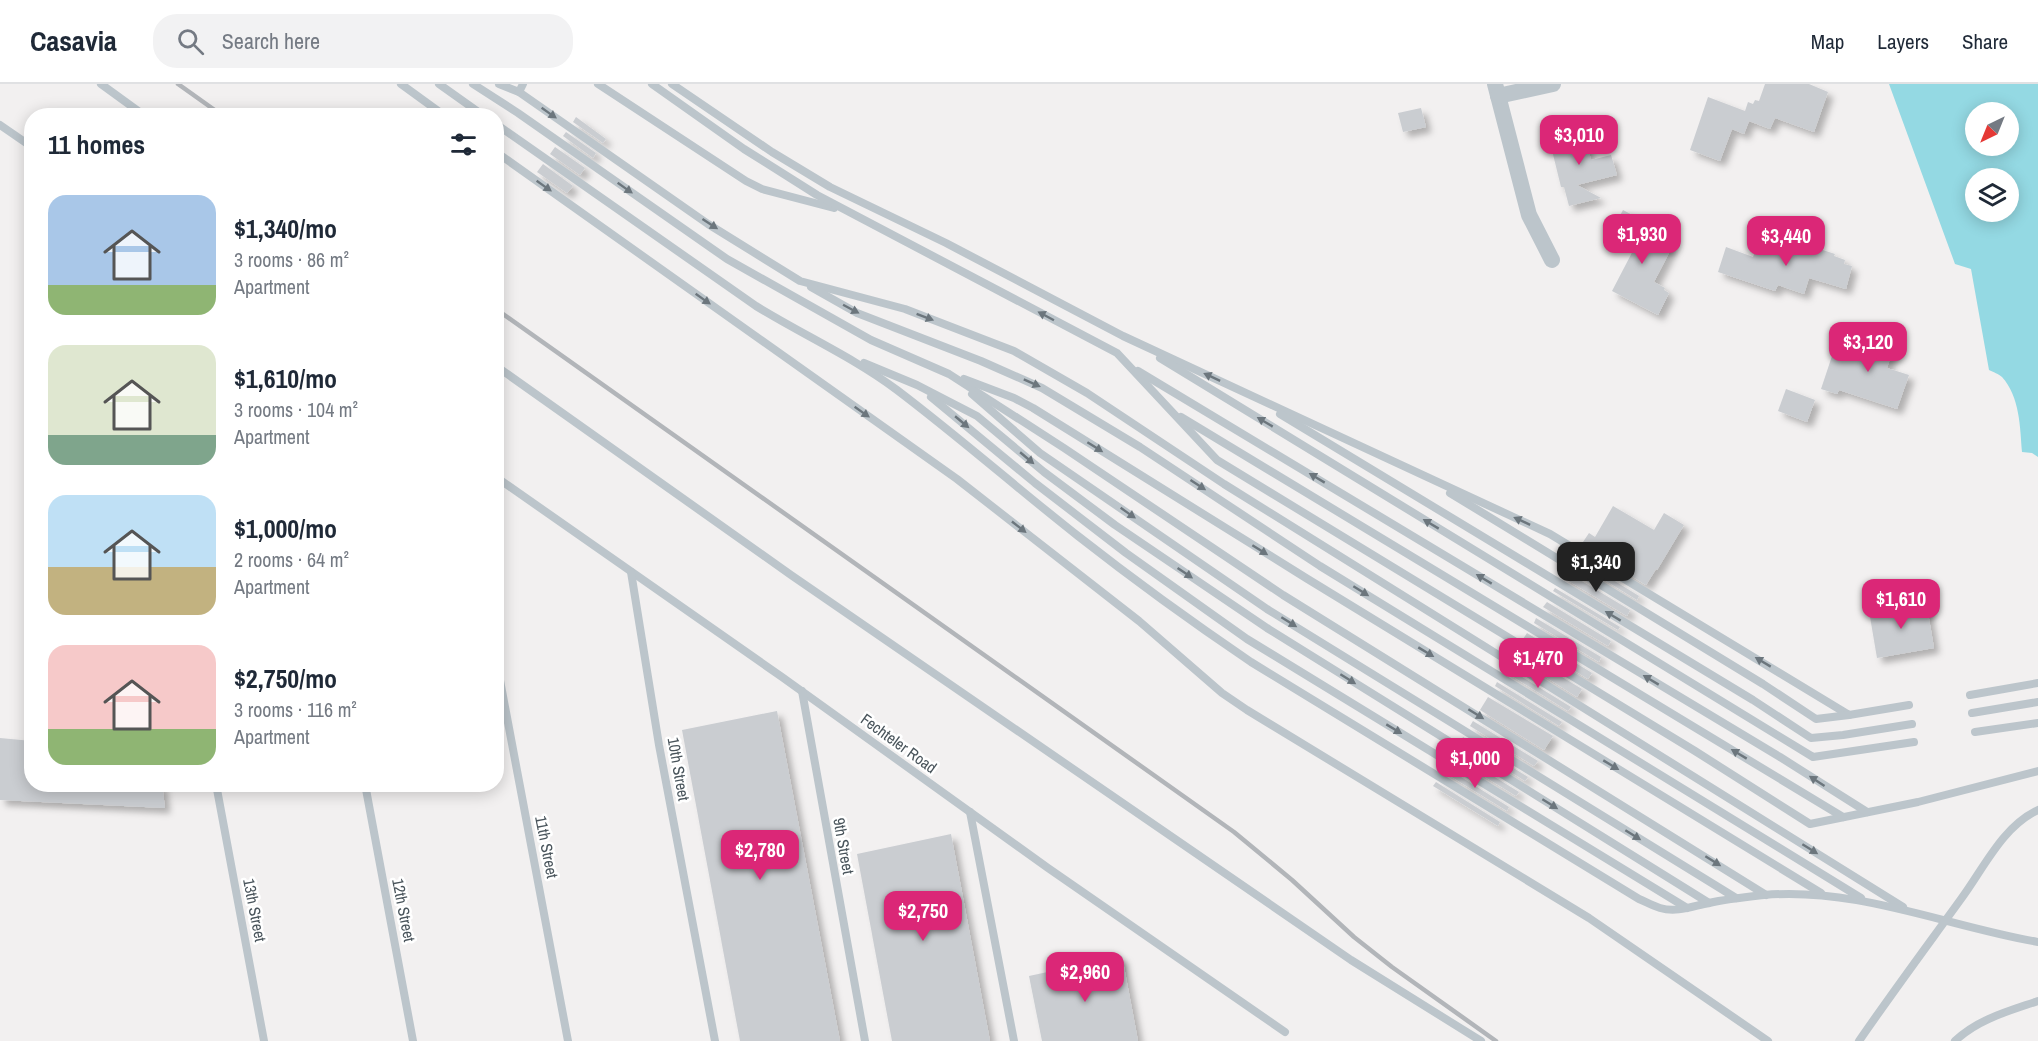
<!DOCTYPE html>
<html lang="en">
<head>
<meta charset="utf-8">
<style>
	:root { --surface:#fff; --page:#f2f2f3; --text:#1f2937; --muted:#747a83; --line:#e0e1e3; --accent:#db2777 }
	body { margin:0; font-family:"Archivo Narrow",sans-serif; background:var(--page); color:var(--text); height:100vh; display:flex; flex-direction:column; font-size:22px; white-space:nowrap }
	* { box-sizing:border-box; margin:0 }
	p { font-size:20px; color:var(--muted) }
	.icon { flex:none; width:33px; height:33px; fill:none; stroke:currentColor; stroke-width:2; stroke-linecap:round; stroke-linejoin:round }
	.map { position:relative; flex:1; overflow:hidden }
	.drawer { position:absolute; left:24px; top:24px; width:480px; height:684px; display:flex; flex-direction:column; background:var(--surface); border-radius:24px; box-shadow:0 3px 15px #0003 }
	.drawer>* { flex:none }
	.needle { width:39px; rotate:223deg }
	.fabs { position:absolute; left:1965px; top:18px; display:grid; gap:12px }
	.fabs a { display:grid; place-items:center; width:54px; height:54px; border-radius:50%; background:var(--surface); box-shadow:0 3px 15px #0003; font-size:30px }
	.price { position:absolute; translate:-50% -51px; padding:0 14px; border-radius:12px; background:var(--accent); color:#fff; font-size:20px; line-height:39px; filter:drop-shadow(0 2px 3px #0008) }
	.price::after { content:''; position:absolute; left:50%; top:36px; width:18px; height:14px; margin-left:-9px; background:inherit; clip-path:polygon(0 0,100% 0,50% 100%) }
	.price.selected { background:#222; color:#fff }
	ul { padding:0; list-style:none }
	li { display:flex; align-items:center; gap:18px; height:150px; padding:0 24px }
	li span { display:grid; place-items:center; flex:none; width:168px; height:120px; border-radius:18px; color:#555 }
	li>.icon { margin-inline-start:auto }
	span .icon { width:72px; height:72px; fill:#fffc; stroke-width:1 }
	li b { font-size:26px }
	h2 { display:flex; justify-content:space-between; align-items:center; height:72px; padding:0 24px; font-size:26px }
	header { display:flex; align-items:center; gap:36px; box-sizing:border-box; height:84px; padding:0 30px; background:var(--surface); border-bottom:2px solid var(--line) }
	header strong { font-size:28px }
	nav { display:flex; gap:33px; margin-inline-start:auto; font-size:21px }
	.search { width:420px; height:54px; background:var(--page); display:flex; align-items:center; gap:15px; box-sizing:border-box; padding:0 21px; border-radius:24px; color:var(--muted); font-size:22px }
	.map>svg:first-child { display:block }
	.water { fill:#94d9e3; fill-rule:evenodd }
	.building { fill:#cacdd1; filter:url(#shadow) }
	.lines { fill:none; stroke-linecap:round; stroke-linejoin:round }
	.service { stroke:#bcc5cb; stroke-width:8 }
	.minor { stroke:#bcc5cb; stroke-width:16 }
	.rail { stroke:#b2b5b9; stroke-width:4.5 }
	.oneway { fill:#6c767d }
	.labels { text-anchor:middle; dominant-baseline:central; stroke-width:5; stroke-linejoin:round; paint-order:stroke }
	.street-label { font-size:16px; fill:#49545b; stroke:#fff }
</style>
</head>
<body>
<header>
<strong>Casavia</strong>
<div class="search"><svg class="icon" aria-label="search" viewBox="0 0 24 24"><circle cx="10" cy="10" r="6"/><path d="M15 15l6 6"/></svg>Search here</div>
<nav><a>Map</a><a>Layers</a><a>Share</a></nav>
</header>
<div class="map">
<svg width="2038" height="957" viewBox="0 0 2038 957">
	<defs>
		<filter id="shadow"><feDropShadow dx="5.5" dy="5.5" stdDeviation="3" flood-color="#0004"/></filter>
	</defs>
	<rect width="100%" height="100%" fill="#f2f0f0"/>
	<path class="water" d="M1889,0H2038V373L2032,369L2022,368C2020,343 2020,313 2002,293C1999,290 1993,288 1989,286L1971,185L1955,180ZM1976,28H2008V62H1976ZM1976,94H2008V128H1976Z"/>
	<g class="building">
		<polygon points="1765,0 1809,0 1828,8 1814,48 1775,34 1770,45 1749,37 1744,50 1732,45 1720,77 1690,66 1708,13 1745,27 1748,18 1753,20 1755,16 1759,17"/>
		<polygon points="1421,24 1426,43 1403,48 1398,29"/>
		<polygon points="576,33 606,55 603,59 573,38"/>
		<polygon points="1583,45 1591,76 1611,71 1617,91 1577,101 1601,114 1569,122 1564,103 1561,103 1549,54"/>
		<polygon points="566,48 596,69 593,74 563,52"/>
		<polygon points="555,63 585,84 580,91 550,70"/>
		<polygon points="543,80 573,102 567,109 537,88"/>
		<polygon points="1623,126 1642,136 1639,142 1671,159 1670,161 1672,163 1654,198 1665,204 1664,206 1669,209 1658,231 1612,207 1637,159 1612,146"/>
		<polygon points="1792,156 1835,170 1834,172 1845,176 1844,180 1852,182 1846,205 1809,194 1804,210 1778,201 1775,207 1718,188 1726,163 1753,173 1757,162 1769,167 1772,160 1789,166"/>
		<polygon points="1876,243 1898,250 1887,284 1909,291 1897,325 1839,306 1837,310 1821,305 1834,266 1864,276"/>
		<polygon points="1786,305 1815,316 1807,338 1778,327"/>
		<polygon points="1613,422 1654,446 1664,429 1684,441 1657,486 1656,485 1646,501 1581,461 1589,449 1595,453"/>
		<polygon points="1574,472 1639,512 1637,516 1572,476"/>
		<polygon points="1565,487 1630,526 1627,532 1562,493"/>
		<polygon points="1555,504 1620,543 1618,546 1553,507"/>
		<polygon points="1926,517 1934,564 1877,574 1869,527"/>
		<polygon points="1547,518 1611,557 1608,562 1543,523"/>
		<polygon points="1536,534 1601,573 1599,578 1534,539"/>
		<polygon points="1527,549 1592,589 1588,595 1523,555"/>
		<polygon points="1517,566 1582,605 1577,613 1513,572"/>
		<polygon points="1506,583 1571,623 1568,627 1504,587"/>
		<polygon points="1497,598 1562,638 1559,642 1495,602"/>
		<polygon points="1488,613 1553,652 1544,666 1480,626"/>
		<polygon points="777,627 840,957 740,957 682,646"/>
		<polygon points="1473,637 1538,677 1534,682 1470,642"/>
		<polygon points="1463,653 1528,693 1525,697 1461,657"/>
		<polygon points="0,654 32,657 32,700 162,700 165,724 0,716"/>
		<polygon points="1454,668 1519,708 1516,712 1451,672"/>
		<polygon points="1445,683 1509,723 1507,727 1442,687"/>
		<polygon points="1436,698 1500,738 1498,742 1433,702"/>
		<polygon points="951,750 990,957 892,957 857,770"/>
		<polygon points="1122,872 1138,957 1042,957 1029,892"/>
	</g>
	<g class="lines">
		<g class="service">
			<polyline points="101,0 145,32"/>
			<polyline points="401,0 445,32"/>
			<polyline points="439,0 484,32"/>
			<polyline points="473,0 518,29 727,175 871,256 949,290 1064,364 1283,511 1766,811"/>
			<polyline points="499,0 519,8 708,140 800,197 905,225 1014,267 1087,309 1224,400 1903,823"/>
			<polyline points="598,0 746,97 762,105 834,124"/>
			<polyline points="652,0 744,65 817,111 1117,269 1217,376 1695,667 1810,740 1918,718 2038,687"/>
			<polyline points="672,0 772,68 830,103 946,159 1123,252 1550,450 1849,631 1909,621"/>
			<polyline points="519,8 523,0"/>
			<path d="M496,40L756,222C803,251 853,273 897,306C959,353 1017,404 1078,452C1134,496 1192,538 1251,578L1639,815C1646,818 1653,822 1660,824C1677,829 1693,822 1709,819C1727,815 1746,813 1764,811C1858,803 1946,842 2038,858"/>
			<polyline points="0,41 32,63"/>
			<polyline points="496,68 957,395 1139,537 1222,609 1247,626 1589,834 1768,957"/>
			<polyline points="811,203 857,229 981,277 1042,304 1140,363 1320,482 1861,814"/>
			<polyline points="1160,274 1813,673 1914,658"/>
			<polyline points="864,279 917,301 977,332 1044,388 1115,441 1267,544 1709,819"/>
			<polyline points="496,282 791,491 1351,876 1481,957"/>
			<polyline points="1138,287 1780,673 1867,728"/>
			<polyline points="964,295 1014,314 1033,324 1306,494 1821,809"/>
			<polyline points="972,310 1040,369 1267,525 1736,814"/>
			<polyline points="931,313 1035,399 1126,469 1247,555 1687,824"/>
			<polyline points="1280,330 1753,616 1811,654 1843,651 1912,640"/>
			<polyline points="1181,333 1843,733"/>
			<polyline points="496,393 782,593 1048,784 1285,948"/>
			<polyline points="1450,409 1763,600 1816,635 1849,631"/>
			<polyline points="631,488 659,661 715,957"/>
			<polyline points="496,575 568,957"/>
			<polyline points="802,607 865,957"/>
			<polyline points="1970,611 2038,599"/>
			<polyline points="1972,629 2038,618"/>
			<polyline points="1975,648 2038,639"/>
			<polyline points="216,700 264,957"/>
			<polyline points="365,700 413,957"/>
			<polyline points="970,728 1014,957"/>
			<path d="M1859,957C1892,909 1927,862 1961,815C1984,784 2002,743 2038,726"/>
			<path d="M1955,957C1978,935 2009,927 2038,917"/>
		</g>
		<g class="minor">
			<polyline points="1495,0 1529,131 1552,176"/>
			<polyline points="1498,12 1553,0"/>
		</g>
		<g class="rail">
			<polyline points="178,0 223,32"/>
			<polyline points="496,225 1234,748 1292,796 1354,853 1392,883 1496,957"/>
		</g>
	</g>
	<defs><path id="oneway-solid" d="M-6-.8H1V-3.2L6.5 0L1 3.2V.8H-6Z" transform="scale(1.5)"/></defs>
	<g class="oneway">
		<use href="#oneway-solid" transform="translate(549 29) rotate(35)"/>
		<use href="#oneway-solid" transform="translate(544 102) rotate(35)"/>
		<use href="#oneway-solid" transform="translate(625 104) rotate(35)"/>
		<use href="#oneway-solid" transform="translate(710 140) rotate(33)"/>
		<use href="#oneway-solid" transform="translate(703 215) rotate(35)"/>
		<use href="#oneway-solid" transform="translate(851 225) rotate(28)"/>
		<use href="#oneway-solid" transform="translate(1046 232) rotate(-152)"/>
		<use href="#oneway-solid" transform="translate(925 233) rotate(21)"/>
		<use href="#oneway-solid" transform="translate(1212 293) rotate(-155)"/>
		<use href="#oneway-solid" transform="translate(1032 299) rotate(24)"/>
		<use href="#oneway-solid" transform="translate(862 328) rotate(35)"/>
		<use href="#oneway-solid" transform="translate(962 338) rotate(40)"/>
		<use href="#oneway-solid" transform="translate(1265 338) rotate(-149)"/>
		<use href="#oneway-solid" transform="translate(1095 363) rotate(32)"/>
		<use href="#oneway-solid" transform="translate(1027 374) rotate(40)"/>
		<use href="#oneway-solid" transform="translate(1317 394) rotate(-149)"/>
		<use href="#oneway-solid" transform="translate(1198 401) rotate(33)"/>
		<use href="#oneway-solid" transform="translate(1128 429) rotate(35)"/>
		<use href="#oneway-solid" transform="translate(1522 437) rotate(-155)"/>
		<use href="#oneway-solid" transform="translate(1431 440) rotate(-149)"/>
		<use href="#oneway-solid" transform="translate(1019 443) rotate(38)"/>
		<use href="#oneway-solid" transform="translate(1260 466) rotate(32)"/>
		<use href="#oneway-solid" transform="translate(1185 489) rotate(34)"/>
		<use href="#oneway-solid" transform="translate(1484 495) rotate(-149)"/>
		<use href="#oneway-solid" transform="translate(1361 507) rotate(32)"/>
		<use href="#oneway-solid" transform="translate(1613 532) rotate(-149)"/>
		<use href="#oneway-solid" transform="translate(1289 538) rotate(32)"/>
		<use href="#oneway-solid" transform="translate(1426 568) rotate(31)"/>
		<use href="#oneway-solid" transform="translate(1763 578) rotate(-149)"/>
		<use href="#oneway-solid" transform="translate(1348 595) rotate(32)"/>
		<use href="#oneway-solid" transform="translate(1651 596) rotate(-149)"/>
		<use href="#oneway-solid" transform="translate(1476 630) rotate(32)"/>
		<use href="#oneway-solid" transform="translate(1394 645) rotate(31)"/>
		<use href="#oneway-solid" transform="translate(1739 670) rotate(-149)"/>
		<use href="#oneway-solid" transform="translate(1611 681) rotate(31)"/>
		<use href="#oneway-solid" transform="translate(1817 697) rotate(-147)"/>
		<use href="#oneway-solid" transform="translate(1550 720) rotate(32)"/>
		<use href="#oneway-solid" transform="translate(1633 751) rotate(32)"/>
		<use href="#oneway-solid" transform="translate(1810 765) rotate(32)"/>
		<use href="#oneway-solid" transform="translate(1713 777) rotate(32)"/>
	</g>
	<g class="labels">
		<g class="street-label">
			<text transform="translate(899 659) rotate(36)">Fechteler Road</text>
			<text transform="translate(679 685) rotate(80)">10th Street</text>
			<text transform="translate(844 762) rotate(80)">9th Street</text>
			<text transform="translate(547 763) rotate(79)">11th Street</text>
			<text transform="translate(255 826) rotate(79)">13th Street</text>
			<text transform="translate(404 826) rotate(79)">12th Street</text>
		</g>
	</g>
</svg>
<div class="fabs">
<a><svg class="needle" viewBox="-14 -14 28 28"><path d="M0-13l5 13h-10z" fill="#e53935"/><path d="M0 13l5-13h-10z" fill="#747a83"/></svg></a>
<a><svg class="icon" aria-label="layers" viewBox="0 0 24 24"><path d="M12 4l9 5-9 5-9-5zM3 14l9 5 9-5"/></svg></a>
</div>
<b class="price" style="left:1579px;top:82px">$3,010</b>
<b class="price" style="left:1642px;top:181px">$1,930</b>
<b class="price" style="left:1786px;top:183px">$3,440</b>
<b class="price" style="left:1868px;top:289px">$3,120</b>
<b class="price selected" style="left:1596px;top:509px">$1,340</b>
<b class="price" style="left:1901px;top:546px">$1,610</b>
<b class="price" style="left:1538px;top:605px">$1,470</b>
<b class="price" style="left:1475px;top:705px">$1,000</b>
<b class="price" style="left:760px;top:797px">$2,780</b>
<b class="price" style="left:923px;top:858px">$2,750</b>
<b class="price" style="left:1085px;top:919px">$2,960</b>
<section class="drawer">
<h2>11 homes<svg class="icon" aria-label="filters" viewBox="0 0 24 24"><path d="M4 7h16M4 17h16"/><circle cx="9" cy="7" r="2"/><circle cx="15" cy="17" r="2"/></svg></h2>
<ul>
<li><span style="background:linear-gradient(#a9c7e8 75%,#8fb573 0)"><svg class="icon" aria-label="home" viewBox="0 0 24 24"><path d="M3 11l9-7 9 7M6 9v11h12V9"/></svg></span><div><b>$1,340/mo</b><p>3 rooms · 86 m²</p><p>Apartment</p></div></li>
<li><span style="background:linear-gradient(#dfe7d0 75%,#7fa58c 0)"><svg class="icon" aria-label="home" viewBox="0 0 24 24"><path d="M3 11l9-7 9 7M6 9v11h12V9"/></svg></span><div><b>$1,610/mo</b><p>3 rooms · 104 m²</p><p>Apartment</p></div></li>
<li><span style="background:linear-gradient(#bfe0f5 60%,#c2b280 0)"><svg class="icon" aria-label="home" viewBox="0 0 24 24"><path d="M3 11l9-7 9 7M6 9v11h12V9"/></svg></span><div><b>$1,000/mo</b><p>2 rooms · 64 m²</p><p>Apartment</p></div></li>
<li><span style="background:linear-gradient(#f6c9c9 70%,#8fb573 0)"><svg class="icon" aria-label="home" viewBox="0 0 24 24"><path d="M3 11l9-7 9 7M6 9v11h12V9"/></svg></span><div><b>$2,750/mo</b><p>3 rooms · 116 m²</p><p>Apartment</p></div></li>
</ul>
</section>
</div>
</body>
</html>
